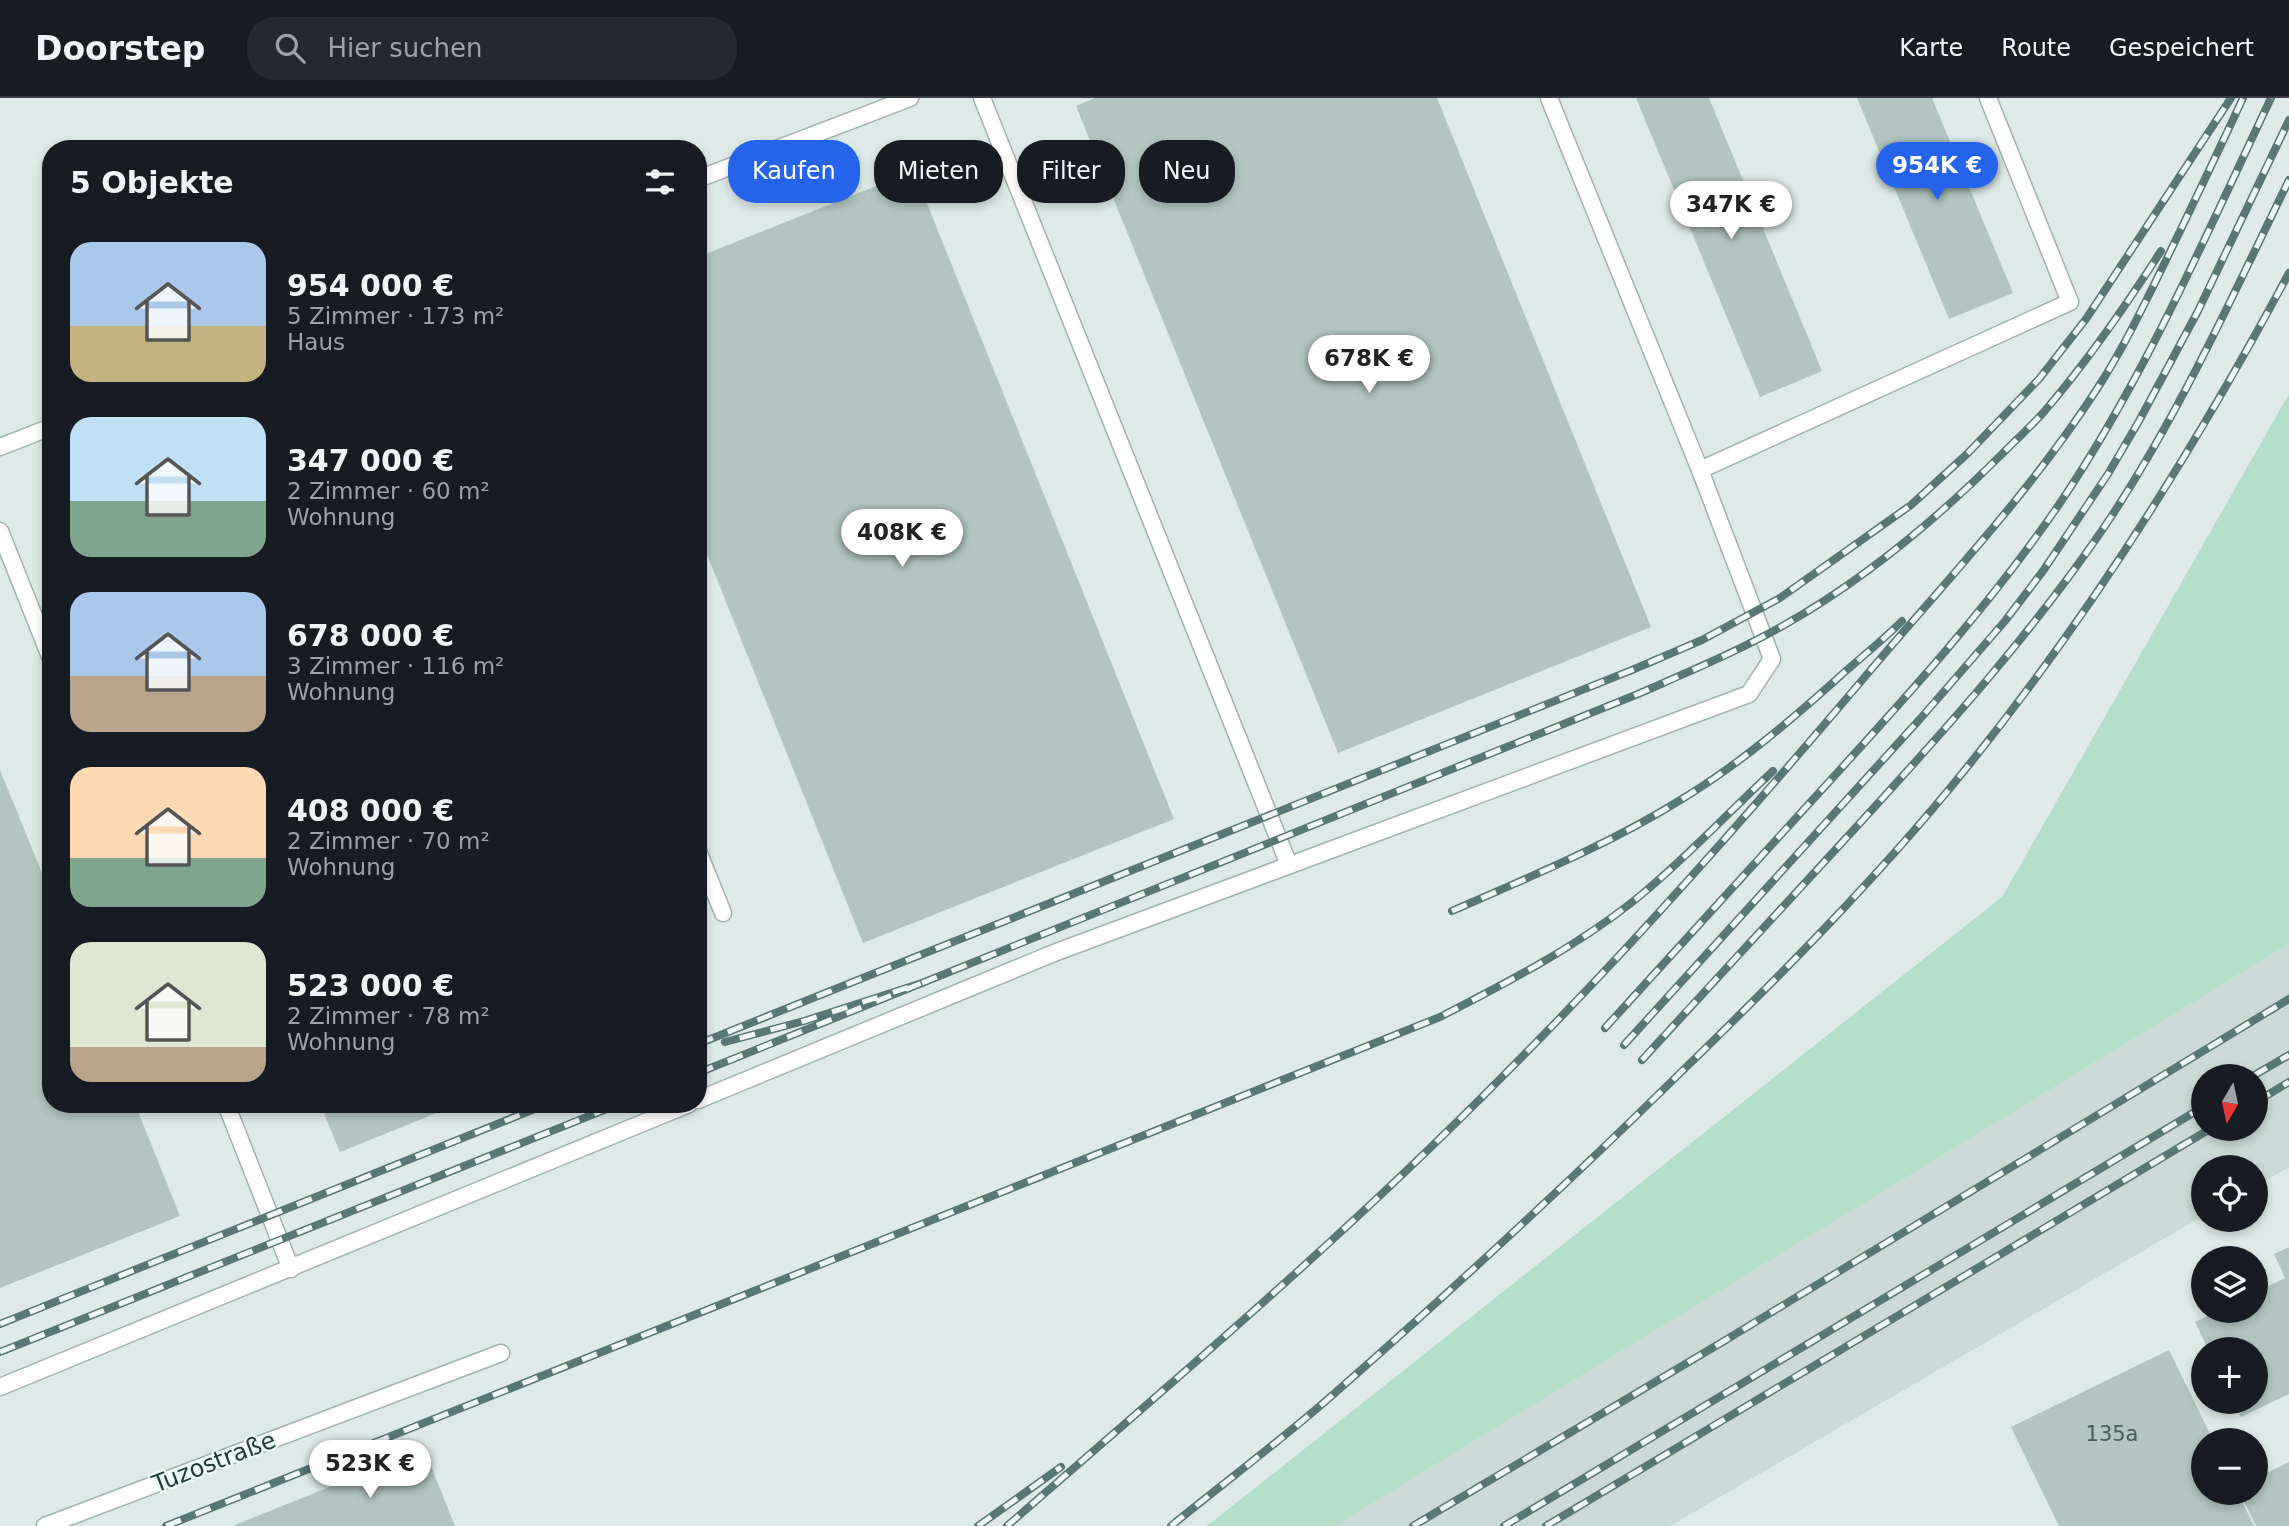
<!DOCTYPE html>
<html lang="de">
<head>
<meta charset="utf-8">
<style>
	:root { --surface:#171b24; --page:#242831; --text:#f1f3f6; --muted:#9ea1a6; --line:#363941; --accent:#2563eb }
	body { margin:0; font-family:"DejaVu Sans",sans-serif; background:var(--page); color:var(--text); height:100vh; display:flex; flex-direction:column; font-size:26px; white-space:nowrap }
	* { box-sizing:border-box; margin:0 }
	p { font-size:23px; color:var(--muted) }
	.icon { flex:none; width:38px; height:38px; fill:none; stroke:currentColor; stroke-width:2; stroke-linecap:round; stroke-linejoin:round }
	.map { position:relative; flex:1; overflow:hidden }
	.details { position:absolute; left:42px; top:42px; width:665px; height:973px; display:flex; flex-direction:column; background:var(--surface); border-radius:28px; box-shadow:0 4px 10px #0003 }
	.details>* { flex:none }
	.hud { position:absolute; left:728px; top:42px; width:665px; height:63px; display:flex; gap:14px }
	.needle { width:46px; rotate:189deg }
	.fabs { position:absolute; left:2191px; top:966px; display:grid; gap:14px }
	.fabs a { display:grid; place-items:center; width:77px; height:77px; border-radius:50%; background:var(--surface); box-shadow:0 4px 10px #0003; font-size:35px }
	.price { position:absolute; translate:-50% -60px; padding:0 16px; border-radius:24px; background:#fff; color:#222; font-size:23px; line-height:46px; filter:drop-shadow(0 2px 4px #0008) }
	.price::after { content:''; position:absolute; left:50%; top:42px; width:21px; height:16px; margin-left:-10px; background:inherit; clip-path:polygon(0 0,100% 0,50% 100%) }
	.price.on { background:var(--accent); color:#fff }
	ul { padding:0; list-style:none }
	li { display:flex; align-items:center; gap:21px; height:175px; padding:0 28px }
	li span { display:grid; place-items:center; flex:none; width:196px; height:140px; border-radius:21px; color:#555 }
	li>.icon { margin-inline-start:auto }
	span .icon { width:84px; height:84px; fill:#fffc; stroke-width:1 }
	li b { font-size:30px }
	h2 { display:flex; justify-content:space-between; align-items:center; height:84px; padding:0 28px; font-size:30px }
	.tag { padding:0 24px; border-radius:28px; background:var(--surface); box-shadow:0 4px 10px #0003; font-size:24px; line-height:63px }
	.tag.on { background:var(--accent); color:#fff }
	header { display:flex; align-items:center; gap:42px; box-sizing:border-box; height:98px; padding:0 35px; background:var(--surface); border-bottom:2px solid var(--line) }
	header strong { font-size:33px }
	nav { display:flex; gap:38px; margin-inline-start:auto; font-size:24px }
	.search { width:490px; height:63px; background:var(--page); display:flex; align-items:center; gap:18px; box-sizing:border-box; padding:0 24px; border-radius:28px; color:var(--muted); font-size:26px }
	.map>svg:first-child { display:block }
	.built { fill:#cbdad6; fill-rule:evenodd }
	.green { fill:#b4dec7 }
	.building { fill:#b2c5c1 }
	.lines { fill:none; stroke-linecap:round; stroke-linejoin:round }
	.lane-casing { stroke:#a0b2af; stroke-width:19 }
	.lane { stroke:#fff; stroke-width:16 }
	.rail-casing { stroke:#587775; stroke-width:8 }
	.rail { stroke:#edf7f4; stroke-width:5; stroke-dasharray:16; stroke-linecap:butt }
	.labels { text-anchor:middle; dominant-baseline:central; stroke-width:5; stroke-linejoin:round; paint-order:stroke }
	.number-label { font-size:21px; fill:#435e5b }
	.street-label { font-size:24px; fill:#1e3b39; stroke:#edf7f4 }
</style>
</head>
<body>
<header>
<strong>Doorstep</strong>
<div class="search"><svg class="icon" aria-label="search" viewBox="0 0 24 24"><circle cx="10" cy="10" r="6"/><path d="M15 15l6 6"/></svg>Hier suchen</div>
<nav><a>Karte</a><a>Route</a><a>Gespeichert</a></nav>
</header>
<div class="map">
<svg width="2289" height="1428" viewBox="0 0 2289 1428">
	<rect width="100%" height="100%" fill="#ddeae7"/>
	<path class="built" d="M2289,846V1069L2256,1088V1069H2203V1118L1670,1428H1335ZM2203,978H2256V1031H2203Z"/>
	<polygon class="green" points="2289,296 2289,846 1335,1428 1207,1428 2002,799"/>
	<g class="building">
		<polygon points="1095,0 1437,0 1651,529 1338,655 1076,8"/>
		<polygon points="1636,0 1709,0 1822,273 1760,299"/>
		<polygon points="1857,0 1932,0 2013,195 1949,221"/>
		<polygon points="914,73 1174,721 863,845 698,434 698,159"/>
		<polygon points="0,672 51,797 51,1006 135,1006 180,1118 0,1190"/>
		<polygon points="320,1006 459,1006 340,1054"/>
		<polygon points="2289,1149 2289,1296 2241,1319 2233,1304 2256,1304 2256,1251 2208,1251 2195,1224 2218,1213 2256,1213 2256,1194 2285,1180 2274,1156"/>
		<polygon points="2169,1252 2213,1342 2203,1342 2203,1395 2238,1395 2254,1428 2059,1428 2011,1329"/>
		<polygon points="424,1351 455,1428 232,1428"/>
		<polygon points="2289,1364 2289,1428 2256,1428 2240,1395 2256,1395 2256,1380"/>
	</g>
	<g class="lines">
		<defs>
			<g id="lane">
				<polyline points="982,0 1289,767"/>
				<polyline points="1549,0 1700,372 2070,204 1988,0"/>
				<polyline points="698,81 910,0"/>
				<polyline points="0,349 51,329"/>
				<polyline points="0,433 51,561"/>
				<polyline points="698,753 723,815"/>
				<polyline points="698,1002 1054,855 1749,596 1772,561 1700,372"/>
				<polyline points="226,1006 291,1171"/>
				<polyline points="0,1289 689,1006"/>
				<polyline points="45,1428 501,1255"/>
			</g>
		</defs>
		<use href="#lane" class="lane-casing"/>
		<use href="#lane" class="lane"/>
		<defs>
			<g id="rail">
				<path d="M1452,813C1530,779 1610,746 1682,701C1738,667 1789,624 1838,580C1859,561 1882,543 1902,523"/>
				<path d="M922,885L1638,596C1688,574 1739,553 1786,526C1865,481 1938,420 2002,356C2016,342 2030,329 2043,315C2087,264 2125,209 2161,153"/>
				<path d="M1605,930C1679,849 1753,767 1827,686C1909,596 1991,506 2060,405C2145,279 2206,137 2271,0"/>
				<polyline points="698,946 1632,572 1702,542 1780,500 1911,407 1967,356 2039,281 2086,221 2231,0"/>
				<polyline points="1624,947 1920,621 2005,523 2043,473 2108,376 2139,323 2198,213 2289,22"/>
				<path d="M1642,962C1714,883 1787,805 1859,726C1946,631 2032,535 2105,428C2178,319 2232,199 2289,82"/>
				<polyline points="698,975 922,885 804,923 725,944"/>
				<polyline points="2253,978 2289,957"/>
				<polyline points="2256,1004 2289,984"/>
				<polyline points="0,1226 547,1006"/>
				<polyline points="0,1254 619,1006"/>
				<path d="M166,1428L1440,919C1510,883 1580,847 1641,797C1687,759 1729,714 1773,673"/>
				<polyline points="978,1428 1061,1369"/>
				<path d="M1007,1428C1175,1282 1346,1137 1503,978C1632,849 1752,712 1869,574C1948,481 2031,393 2097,291C2125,248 2147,201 2169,156C2194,104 2219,52 2243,0"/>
				<path d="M1171,1428C1226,1383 1283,1341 1336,1294C1451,1193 1564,1089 1673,982C1775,883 1875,783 1964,673C2089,519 2196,349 2289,175"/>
				<polyline points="1413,1428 1724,1243 2289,901"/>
				<polyline points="1504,1428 2203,1009"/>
				<polyline points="1546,1428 2210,1031"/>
			</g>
		</defs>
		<use href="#rail" class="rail-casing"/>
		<use href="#rail" class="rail"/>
	</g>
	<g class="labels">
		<g class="number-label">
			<text x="2112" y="1336">135a</text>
		</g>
		<g class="street-label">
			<text transform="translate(214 1364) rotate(-21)">Tuzostraße</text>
		</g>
	</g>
</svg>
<div class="fabs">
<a><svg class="needle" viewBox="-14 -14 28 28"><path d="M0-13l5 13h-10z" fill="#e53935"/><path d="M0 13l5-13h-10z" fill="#9ea1a6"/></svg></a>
<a><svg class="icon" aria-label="locate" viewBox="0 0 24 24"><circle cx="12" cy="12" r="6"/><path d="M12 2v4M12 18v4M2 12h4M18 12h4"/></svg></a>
<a><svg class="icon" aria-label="layers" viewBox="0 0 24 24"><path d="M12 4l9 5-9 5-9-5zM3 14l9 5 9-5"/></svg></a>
<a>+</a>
<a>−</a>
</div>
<b class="price on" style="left:1937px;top:104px">954K €</b>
<b class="price" style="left:1731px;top:143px">347K €</b>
<b class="price" style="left:1369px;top:297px">678K €</b>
<b class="price" style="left:902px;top:471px">408K €</b>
<b class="price" style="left:370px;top:1402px">523K €</b>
<div class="hud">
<a class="tag on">Kaufen</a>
<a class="tag">Mieten</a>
<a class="tag">Filter</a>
<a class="tag">Neu</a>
</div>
<section class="details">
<h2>5 Objekte<svg class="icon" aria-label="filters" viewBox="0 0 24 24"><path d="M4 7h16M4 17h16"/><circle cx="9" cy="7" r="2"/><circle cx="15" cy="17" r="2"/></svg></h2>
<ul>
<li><span style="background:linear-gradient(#a9c7e8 60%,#c2b280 0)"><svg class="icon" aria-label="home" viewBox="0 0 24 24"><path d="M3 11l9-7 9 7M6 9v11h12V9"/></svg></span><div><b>954 000 €</b><p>5 Zimmer · 173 m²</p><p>Haus</p></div></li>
<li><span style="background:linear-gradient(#bfe0f5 60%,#7fa58c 0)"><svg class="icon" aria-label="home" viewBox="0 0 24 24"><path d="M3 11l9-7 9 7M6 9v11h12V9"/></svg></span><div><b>347 000 €</b><p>2 Zimmer · 60 m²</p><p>Wohnung</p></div></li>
<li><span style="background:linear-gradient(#a9c7e8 60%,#b9a48a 0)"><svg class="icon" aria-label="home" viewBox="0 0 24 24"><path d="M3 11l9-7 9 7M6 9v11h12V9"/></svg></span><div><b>678 000 €</b><p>3 Zimmer · 116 m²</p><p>Wohnung</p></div></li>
<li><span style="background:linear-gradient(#ffd9b3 65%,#7fa58c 0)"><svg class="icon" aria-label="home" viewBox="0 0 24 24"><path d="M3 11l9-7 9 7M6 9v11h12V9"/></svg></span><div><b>408 000 €</b><p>2 Zimmer · 70 m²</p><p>Wohnung</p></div></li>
<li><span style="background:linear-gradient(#dfe7d0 75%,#b9a48a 0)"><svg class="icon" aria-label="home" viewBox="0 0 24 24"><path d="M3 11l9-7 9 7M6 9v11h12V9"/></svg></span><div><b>523 000 €</b><p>2 Zimmer · 78 m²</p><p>Wohnung</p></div></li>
</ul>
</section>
</div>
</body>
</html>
